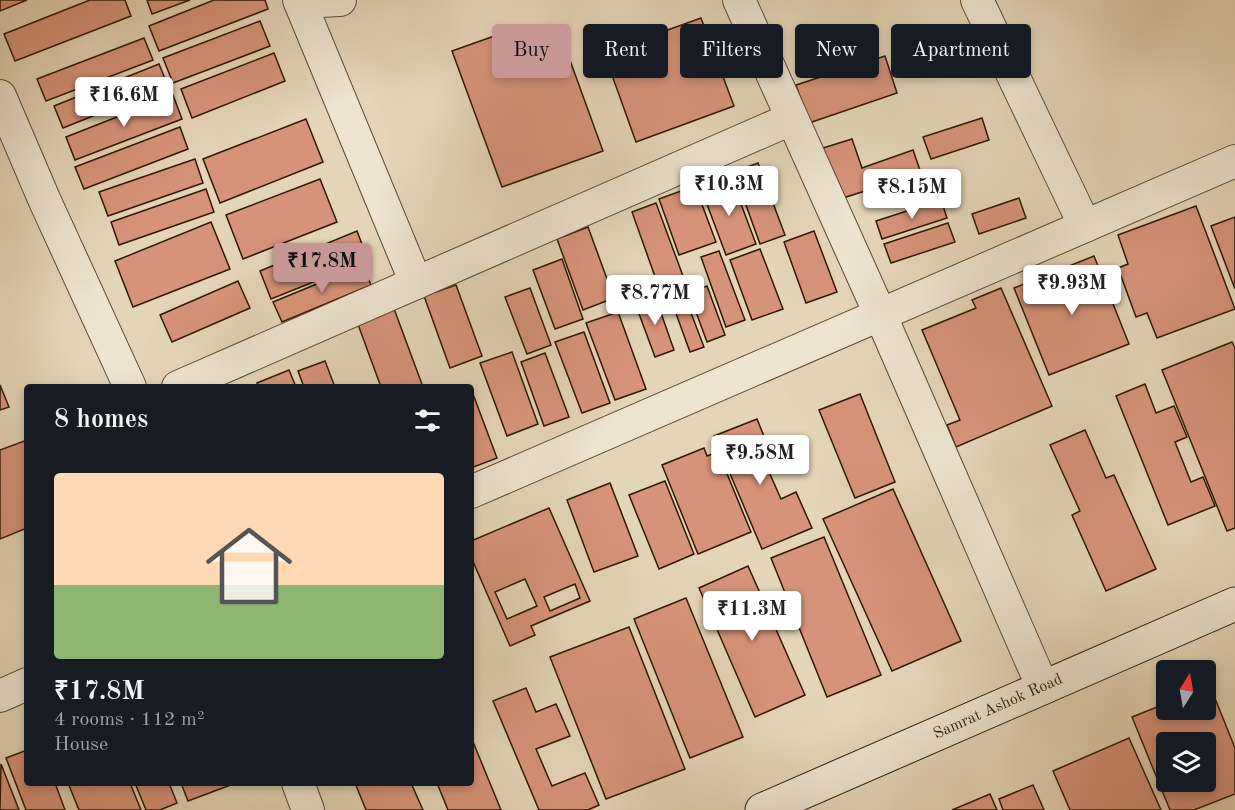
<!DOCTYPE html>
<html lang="en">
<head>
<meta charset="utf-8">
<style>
	:root { --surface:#171b24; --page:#242831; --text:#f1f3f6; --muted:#9ea1a6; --line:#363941; --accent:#c59692 }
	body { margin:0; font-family:"Old Standard TT",serif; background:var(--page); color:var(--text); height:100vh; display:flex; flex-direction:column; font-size:22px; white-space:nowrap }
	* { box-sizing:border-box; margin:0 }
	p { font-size:20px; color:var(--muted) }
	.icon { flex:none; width:33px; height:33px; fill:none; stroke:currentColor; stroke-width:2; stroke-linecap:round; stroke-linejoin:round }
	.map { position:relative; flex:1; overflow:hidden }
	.sheet { position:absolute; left:24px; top:384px; width:450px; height:402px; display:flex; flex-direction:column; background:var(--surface); border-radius:6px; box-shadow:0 3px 9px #0003 }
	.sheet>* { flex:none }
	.top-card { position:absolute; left:492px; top:24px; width:570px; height:54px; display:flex; gap:12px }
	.needle { width:39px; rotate:11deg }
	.buttons { position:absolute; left:1156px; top:660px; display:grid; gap:12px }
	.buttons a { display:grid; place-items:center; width:60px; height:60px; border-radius:6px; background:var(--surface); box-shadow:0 3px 9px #0003; font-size:30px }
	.price { position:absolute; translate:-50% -51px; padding:0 14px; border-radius:6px; background:#fff; color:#222; font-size:20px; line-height:39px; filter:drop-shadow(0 2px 3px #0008) }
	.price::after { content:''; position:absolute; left:50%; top:36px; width:18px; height:14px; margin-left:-9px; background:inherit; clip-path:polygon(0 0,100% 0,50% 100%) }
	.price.active { background:var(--accent); color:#111 }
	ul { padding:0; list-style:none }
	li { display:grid; align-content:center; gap:12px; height:318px; padding:0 30px }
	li+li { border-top:2px solid var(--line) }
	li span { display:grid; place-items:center; height:186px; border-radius:6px; color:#555 }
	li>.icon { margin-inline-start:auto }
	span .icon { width:108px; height:108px; fill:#fffc; stroke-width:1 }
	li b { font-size:26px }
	h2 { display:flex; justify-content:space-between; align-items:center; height:72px; padding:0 30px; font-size:26px }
	.tag { padding:0 21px; border-radius:6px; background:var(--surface); box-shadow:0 3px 9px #0003; font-size:21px; line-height:54px }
	.tag.active { background:var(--accent); color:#111 }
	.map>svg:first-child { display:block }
	.building { fill:#d79379; stroke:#2d1900; stroke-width:1.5; fill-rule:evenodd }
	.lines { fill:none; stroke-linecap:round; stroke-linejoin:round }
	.street-casing { stroke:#5b482e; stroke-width:34 }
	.secondary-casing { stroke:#2d1900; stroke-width:35 }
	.street { stroke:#eee4d0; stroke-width:32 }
	.secondary { stroke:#eee4d0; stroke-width:33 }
	.labels { text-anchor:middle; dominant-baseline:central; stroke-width:4.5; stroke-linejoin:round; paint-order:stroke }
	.street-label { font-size:16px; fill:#2d1900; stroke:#eee4d0 }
</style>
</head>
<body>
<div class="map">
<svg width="1235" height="810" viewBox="0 0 1235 810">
	<rect width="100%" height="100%" fill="#e5d5b7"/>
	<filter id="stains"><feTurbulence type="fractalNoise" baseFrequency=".00333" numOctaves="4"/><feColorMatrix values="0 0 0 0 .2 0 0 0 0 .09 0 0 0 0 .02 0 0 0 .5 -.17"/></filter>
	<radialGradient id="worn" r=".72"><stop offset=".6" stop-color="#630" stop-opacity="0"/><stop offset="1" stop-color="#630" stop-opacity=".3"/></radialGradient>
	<g class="building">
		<polygon points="0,0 27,0 0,11"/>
		<polygon points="90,0 125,0 131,16 15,61 4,34"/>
		<polygon points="147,0 190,0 152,14"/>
		<polygon points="214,0 265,0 268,9 159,51 149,26"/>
		<polygon points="701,18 734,106 636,142 604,53"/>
		<polygon points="260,21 270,46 173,83 163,58"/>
		<polygon points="500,34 507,52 528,43 533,55 564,44 603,151 502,187 452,51"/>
		<polygon points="144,38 153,60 46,101 37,79"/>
		<polygon points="274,53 285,81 192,118 181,89"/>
		<polygon points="885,56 897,93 809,123 796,85"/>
		<polygon points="159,64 168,86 63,128 54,106"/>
		<polygon points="173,95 182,119 75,160 66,137"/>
		<polygon points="982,118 989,140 931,159 923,137"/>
		<polygon points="306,119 323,162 220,203 203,159"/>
		<polygon points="180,127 188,149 84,189 75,167"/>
		<polygon points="852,139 862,168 913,150 921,173 840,199 823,148"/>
		<polygon points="195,159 203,183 108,216 99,192"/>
		<polygon points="758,163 785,235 760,244 734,172"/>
		<polygon points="320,179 337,222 243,259 226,215"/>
		<polygon points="732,180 756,244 726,255 702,191"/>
		<polygon points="695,186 716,242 679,255 659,199"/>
		<polygon points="206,189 214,212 119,245 111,222"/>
		<polygon points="1019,198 1026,218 979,234 972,214"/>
		<polygon points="941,200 947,218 882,239 876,221"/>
		<polygon points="656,203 683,276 658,285 632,212"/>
		<polygon points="1196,206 1235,309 1157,338 1147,313 1136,317 1118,268 1128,264 1118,235"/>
		<polygon points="1235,217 1235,289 1211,226"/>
		<polygon points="211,222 230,269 133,307 115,261"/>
		<polygon points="948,223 955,242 891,263 884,244"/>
		<polygon points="588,227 614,298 583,310 557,239"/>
		<polygon points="357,231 368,260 271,299 260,271"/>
		<polygon points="814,231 837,292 806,303 784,242"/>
		<polygon points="760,249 783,309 752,320 730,260"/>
		<polygon points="719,251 745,320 726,327 701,257"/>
		<polygon points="1094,256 1129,344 1049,375 1014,288"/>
		<polygon points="562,259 583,319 555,329 533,270"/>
		<polygon points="363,265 371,285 282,322 273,302"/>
		<polygon points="238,281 250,308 172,342 160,315"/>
		<polygon points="456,285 482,356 450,368 424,296"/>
		<polygon points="707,286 725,335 707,342 689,293"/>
		<polygon points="530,288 551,345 527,354 505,297"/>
		<polygon points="1001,288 1052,406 956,447 947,425 960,420 922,330 976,308 972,300"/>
		<polygon points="683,292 704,347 690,352 670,297"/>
		<polygon points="655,296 674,350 655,357 635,303"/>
		<polygon points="393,306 423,387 381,387 356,319"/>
		<polygon points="618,312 646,389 615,400 586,323"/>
		<polygon points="584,332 610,403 582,413 555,342"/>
		<polygon points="1232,342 1235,348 1235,528 1227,531 1162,370"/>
		<polygon points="512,352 538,424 507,436 480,363"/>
		<polygon points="545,353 569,417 544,426 521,362"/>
		<polygon points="325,361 335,387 304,387 298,371"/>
		<polygon points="289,370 296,387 259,387 257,383"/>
		<polygon points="1145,384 1156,413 1174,406 1187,437 1175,442 1191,482 1203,477 1215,506 1168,525 1116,396"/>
		<polygon points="0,385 9,407 0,410"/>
		<polygon points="473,394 497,458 471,468 471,395"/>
		<polygon points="860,394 895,482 855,498 819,410"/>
		<polygon points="757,419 774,461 766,465 781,499 796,492 812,528 762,549 714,436"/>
		<polygon points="1085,430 1106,478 1114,475 1156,569 1106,591 1072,515 1080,511 1050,445"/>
		<polygon points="27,440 27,528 0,539 0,450"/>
		<polygon points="704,448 707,456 718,452 751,532 698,554 662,465"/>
		<polygon points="665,481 694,554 659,569 629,495"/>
		<polygon points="610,483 638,556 594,572 567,500"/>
		<polygon points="893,489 961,641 892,671 823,519"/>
		<path d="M549,508L590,601L531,626L535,635L510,646L471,557V541ZM525,579L537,606L507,619L495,592ZM575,584L580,598L550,611L544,597Z"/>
		<polygon points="824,537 881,675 827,697 771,558"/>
		<polygon points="748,566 805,695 755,717 699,588"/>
		<polygon points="686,598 743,737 690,758 634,619"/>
		<polygon points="629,627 685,769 606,799 550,657"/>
		<path d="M1210,686L1235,748V794L1194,810H1170L1132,717L1167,703V710H1206V687ZM1167,742H1206V782H1167Z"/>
		<polygon points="526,688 536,712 556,704 570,736 536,749 552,786 585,773 599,805 588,810 539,810 493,701"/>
		<polygon points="471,737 501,810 448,810 437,783 471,783"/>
		<polygon points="1129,738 1161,810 1070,810 1053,771"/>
		<polygon points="27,750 27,783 55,783 65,810 26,810 6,758"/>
		<polygon points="1,764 19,810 0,810"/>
		<polygon points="68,783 130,783 141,810 79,810"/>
		<polygon points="135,783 169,783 177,803 160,810 146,810"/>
		<polygon points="181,783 236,783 188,801"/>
		<polygon points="355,783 411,783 423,810 366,810"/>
		<polygon points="1033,785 1044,810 1003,810 999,799"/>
		<polygon points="990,794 997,810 952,810"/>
	</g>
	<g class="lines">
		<defs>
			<g id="street">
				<polyline points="299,0 416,283"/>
				<polyline points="739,0 880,314 1043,688"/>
				<polyline points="977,0 1085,226"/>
				<polyline points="300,2 340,0"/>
				<polyline points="0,96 44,199 130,387"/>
				<polyline points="178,387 791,119"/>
				<polyline points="471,492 1235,161"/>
				<polyline points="0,696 27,684"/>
				<polyline points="298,783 308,810"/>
			</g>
			<polyline id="secondary" points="762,810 1235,604"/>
		</defs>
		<use href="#street" class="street-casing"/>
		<use href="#secondary" class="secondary-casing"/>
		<use href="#street" class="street"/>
		<use href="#secondary" class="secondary"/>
	</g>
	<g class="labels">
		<g class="street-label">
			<text transform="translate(998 707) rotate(-24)">Samrat Ashok Road</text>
		</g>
	</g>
	<rect width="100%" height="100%" filter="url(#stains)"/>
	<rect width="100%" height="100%" fill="url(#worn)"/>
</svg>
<div class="buttons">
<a><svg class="needle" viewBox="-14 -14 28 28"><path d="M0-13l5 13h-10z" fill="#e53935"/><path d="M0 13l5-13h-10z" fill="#9ea1a6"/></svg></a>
<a><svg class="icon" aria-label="layers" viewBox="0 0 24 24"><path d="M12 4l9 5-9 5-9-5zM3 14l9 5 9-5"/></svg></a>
</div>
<b class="price" style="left:124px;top:128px">₹16.6M</b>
<b class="price" style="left:729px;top:217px">₹10.3M</b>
<b class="price" style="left:912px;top:220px">₹8.15M</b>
<b class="price active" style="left:322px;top:294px">₹17.8M</b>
<b class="price" style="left:1072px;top:316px">₹9.93M</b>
<b class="price" style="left:655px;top:326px">₹8.77M</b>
<b class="price" style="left:760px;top:486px">₹9.58M</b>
<b class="price" style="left:752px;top:642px">₹11.3M</b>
<div class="top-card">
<a class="tag active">Buy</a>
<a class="tag">Rent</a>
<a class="tag">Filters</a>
<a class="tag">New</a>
<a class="tag">Apartment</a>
</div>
<section class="sheet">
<h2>8 homes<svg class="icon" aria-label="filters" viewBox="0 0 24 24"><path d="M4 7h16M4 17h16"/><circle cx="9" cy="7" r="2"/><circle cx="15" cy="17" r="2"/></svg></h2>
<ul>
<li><span style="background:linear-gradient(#ffd9b3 60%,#8fb573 0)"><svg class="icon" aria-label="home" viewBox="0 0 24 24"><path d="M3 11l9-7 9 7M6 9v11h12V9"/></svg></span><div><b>₹17.8M</b><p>4 rooms · 112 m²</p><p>House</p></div></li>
</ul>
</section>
</div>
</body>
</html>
